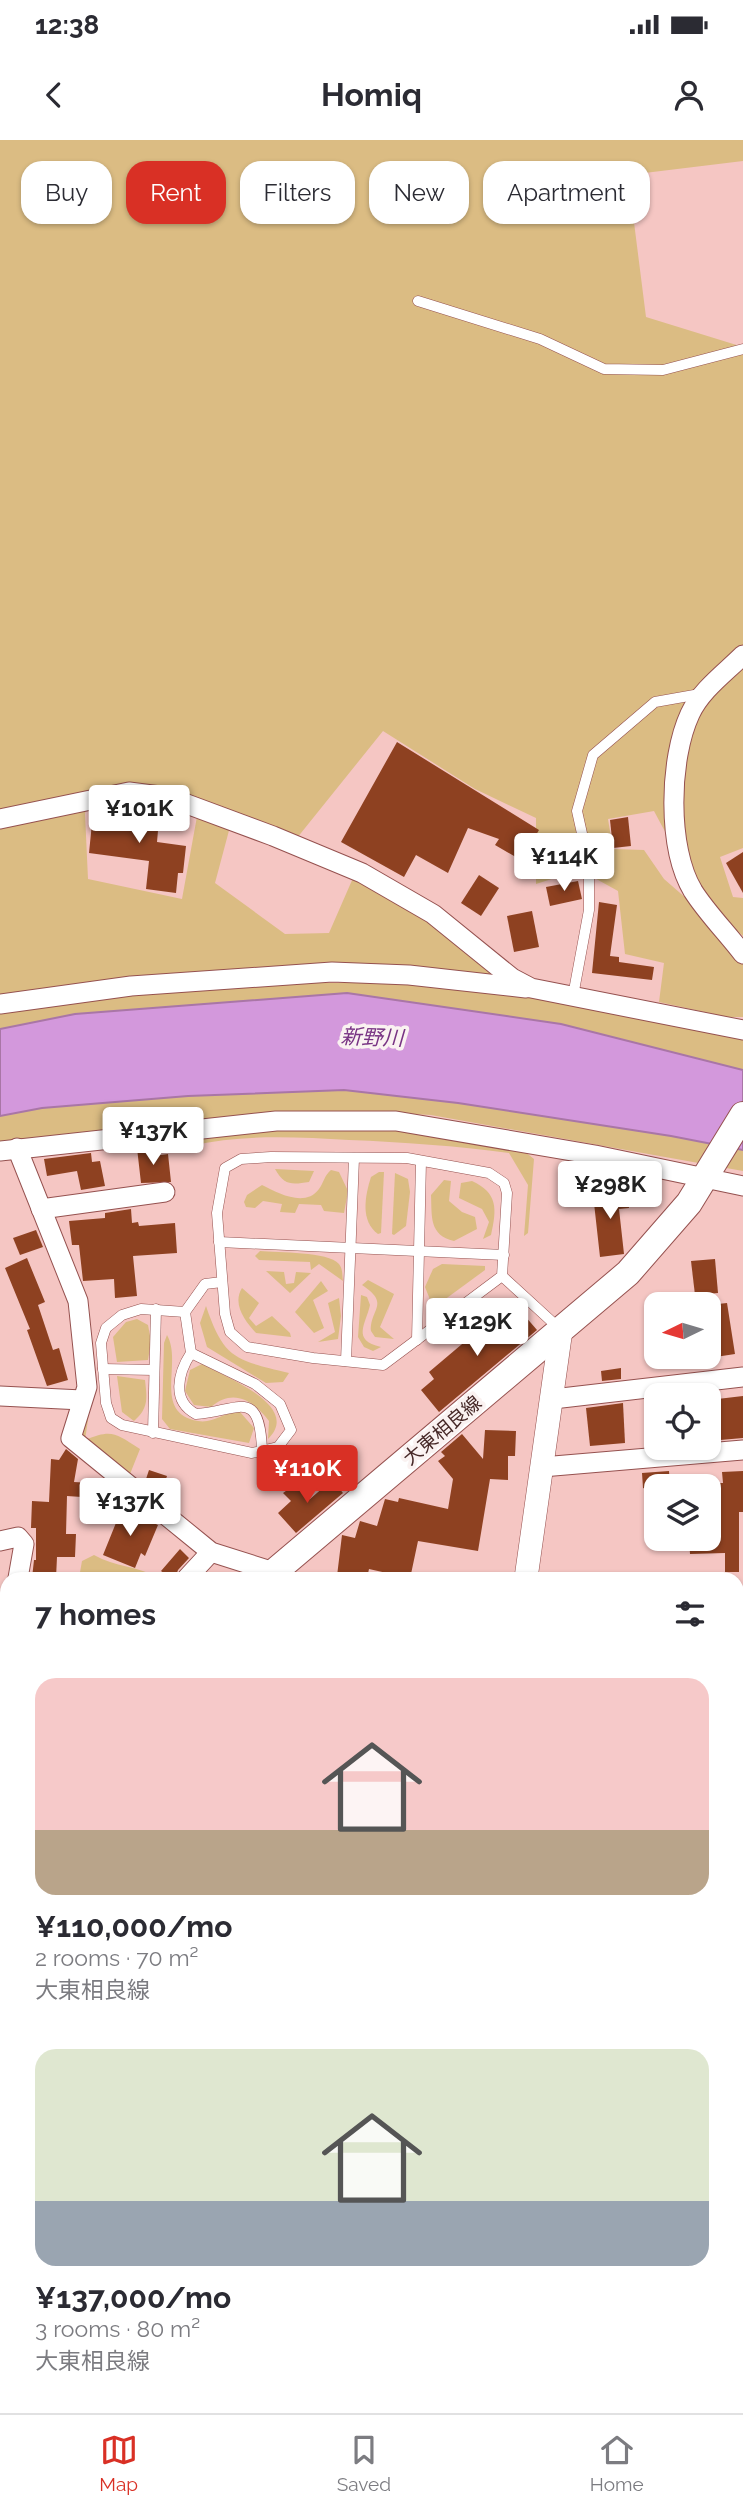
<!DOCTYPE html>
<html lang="en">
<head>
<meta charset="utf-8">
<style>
	:root { --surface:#fff; --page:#f7f7f7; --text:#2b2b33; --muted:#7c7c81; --line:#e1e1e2; --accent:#d93025 }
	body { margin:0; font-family:Raleway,"Noto Sans JP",sans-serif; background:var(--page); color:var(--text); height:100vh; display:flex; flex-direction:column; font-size:26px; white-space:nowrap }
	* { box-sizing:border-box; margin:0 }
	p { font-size:23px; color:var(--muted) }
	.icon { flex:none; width:38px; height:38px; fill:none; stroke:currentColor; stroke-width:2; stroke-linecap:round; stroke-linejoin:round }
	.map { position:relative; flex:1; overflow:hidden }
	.drawer { position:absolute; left:0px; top:1432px; width:744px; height:842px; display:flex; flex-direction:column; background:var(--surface); border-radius:21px 21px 0 0; box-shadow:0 2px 5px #0004 }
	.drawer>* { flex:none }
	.guide { position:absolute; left:21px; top:21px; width:702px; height:63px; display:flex; gap:14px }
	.needle { width:46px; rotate:265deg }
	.controls { position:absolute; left:644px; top:1152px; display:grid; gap:14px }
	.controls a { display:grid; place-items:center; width:77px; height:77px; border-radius:14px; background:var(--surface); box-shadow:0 2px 5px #0004; font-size:35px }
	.price { position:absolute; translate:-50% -60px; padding:0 16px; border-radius:7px; background:#fff; color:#222; font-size:23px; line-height:46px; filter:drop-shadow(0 2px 4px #0008) }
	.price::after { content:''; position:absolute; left:50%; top:42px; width:21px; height:16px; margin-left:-10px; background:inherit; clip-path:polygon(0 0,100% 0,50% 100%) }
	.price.on { background:var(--accent); color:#fff }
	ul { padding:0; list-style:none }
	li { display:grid; align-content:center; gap:14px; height:371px; padding:0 35px }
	li span { display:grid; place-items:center; height:217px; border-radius:21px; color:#555 }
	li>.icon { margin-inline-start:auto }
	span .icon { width:126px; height:126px; fill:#fffc; stroke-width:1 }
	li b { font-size:30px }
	h2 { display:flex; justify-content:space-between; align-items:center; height:84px; padding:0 35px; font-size:30px }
	.pill { padding:0 24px; border-radius:21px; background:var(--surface); box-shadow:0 2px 5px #0004; font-size:24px; line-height:63px }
	.pill.on { background:var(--accent); color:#fff }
	.status { display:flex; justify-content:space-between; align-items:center; height:49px; padding:0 35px; background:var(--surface); direction:ltr }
	.status svg { height:19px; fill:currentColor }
	header { display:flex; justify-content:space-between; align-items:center; height:91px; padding:0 35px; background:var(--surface); font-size:32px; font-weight:700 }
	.tabs { display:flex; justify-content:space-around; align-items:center; height:98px; border-top:2px solid var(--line); background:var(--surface); font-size:19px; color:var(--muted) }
	.tabs a { display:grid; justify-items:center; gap:4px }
	.tabs .on { color:var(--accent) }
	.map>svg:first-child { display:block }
	.green { fill:#dbbc83; fill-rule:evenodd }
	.water { fill:#d398dc; stroke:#a976a6; stroke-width:2 }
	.building { fill:#8e4121 }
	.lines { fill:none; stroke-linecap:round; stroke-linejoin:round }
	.service-casing { stroke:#95514f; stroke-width:11 }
	.minor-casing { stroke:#95514f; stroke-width:21 }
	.tertiary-casing { stroke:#95514f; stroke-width:24 }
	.secondary-casing { stroke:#95514f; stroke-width:28 }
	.service { stroke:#fff; stroke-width:10 }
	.minor { stroke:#fff; stroke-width:19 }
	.tertiary { stroke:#fff; stroke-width:23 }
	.secondary { stroke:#fff; stroke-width:26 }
	.labels { text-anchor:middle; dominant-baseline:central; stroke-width:7; stroke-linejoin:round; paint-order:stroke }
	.street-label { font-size:19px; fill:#462827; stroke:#faf2f1 }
	.water-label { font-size:21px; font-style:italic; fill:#783383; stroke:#faf2f1 }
</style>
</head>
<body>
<div class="status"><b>12:38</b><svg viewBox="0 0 49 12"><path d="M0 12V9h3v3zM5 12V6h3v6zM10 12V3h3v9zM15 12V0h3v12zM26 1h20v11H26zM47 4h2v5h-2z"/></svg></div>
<header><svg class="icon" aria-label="back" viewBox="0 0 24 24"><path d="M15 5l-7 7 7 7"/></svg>Homiq<svg class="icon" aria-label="person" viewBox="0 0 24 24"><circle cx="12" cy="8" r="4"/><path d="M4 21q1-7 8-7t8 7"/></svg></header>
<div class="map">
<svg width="743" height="2273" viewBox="0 0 743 2273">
	<rect width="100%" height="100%" fill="#f5c6c3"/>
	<g class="green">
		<path d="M0,0H743V21L628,35L646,177L743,207V708L720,717L733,757L743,758V796C704,762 678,716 654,671L608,679L613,709L644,710L664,739L702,772L743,821V877H727L659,862L664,823L625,814L618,751L580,730L536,744V678L475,649L383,591L297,698L231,683L215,743L285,794L329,793L353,738L423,772L501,840L344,832L184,843H412L525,851L743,895V1031L431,975L374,972L0,1017ZM129,652L198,671L182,759L88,739L85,674L87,660Z"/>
		<path d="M233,987L395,988L513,1002L534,1019L528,1093L524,1096L528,1045L509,1013C456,1006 403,1002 349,1000C294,997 244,994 190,1006L188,994Z"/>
		<path d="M275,1029L314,1031L309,1042C291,1045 284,1045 275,1029Z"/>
		<path d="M331,1030L339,1032L348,1051L344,1073L324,1071L321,1065L299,1064L295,1073L280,1072L282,1064L263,1061L255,1068L246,1067L244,1062L247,1055L262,1045C278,1053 305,1068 319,1049C324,1042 324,1036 331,1030Z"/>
		<path d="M379,1032H384L381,1093L378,1094C360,1081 365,1056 371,1037Z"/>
		<polygon points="395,1033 408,1039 410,1052 406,1086 394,1095 392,1094"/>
		<path d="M444,1040L451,1041L449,1061L462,1072L475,1077L477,1089L454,1101C429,1095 432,1077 431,1055Z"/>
		<path d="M472,1041C498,1053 497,1069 491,1095L483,1099L489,1082L482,1069L459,1058L461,1043Z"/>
		<path d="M260,1111C278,1113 328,1111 339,1124C343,1129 342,1135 343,1141L319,1124L311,1130L310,1122L259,1120L255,1116Z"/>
		<polygon points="442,1124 485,1126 485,1130 440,1163 431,1162 425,1147 433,1129"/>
		<polygon points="266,1131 284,1132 286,1144 294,1143 296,1132 311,1133 290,1153"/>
		<path d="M368,1140L394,1154L380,1187L394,1199L375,1197L371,1191C370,1169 391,1164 362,1145Z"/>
		<polygon points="321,1141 328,1151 313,1160 324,1188 314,1193 295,1172"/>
		<path d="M242,1148L259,1163L249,1178L256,1186L272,1176L290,1193L291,1197L256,1193C245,1181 232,1164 242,1148Z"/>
		<path d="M361,1155L367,1157L370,1165C366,1184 351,1200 381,1207L373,1211L364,1207L358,1197Z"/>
		<polygon points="339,1158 341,1176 338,1199 318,1202 335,1192 328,1163"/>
		<path d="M206,1166C224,1219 235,1220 289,1233L283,1242L266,1243L207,1207L200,1183Z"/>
		<polygon points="137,1179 148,1185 151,1201 148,1220 117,1222 113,1197 126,1182"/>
		<path d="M167,1195C183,1223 152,1273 198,1281C213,1284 225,1271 240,1272L254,1288L249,1303L170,1289L162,1279L164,1203Z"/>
		<path d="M202,1224C227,1238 302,1266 268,1299L269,1281C253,1260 233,1248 211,1267L194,1265L185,1251L190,1230Z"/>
		<path d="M117,1236L145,1240C147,1258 149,1268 134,1281L122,1272Z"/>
		<path d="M92,1253L85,1300C112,1289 115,1293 140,1309L130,1334L73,1292Z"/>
		<path d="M94,1415C115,1427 138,1426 159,1438H79L82,1421Z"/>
		<polygon points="743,1654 743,1800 737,1802 737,1662"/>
		<polygon points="743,1911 743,2013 737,2015 737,1912"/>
	</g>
	<polygon class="water" points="347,853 561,884 743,930 743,1010 671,996 458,963 344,950 188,956 42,968 0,976 0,889 75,874"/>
	<g class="building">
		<polygon points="397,602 539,690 521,720 495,705 499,699 468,688 448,733 416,715 404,737 341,702"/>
		<polygon points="129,665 160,668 157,702 186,706 183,733 178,733 176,753 146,749 149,721 89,713 93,673 128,677"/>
		<polygon points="628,677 631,706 613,708 610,680"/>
		<polygon points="743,712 743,753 726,723"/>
		<polygon points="479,735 499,748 481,776 461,763"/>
		<polygon points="578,741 582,759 550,766 546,747"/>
		<polygon points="599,762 617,765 610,816 619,817 619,822 654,827 652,840 592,833"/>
		<polygon points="532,771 539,807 514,812 507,776"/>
		<polygon points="153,1007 154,1016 168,1014 171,1042 141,1043 137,1008"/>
		<polygon points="91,1013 92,1022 100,1021 105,1046 81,1050 77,1031 47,1036 44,1019"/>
		<polygon points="627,1050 629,1068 619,1069 624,1114 600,1117 593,1054"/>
		<polygon points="131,1069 132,1083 138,1082 139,1086 175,1083 177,1113 133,1116 137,1156 115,1158 114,1139 83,1141 79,1105 72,1105 69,1081 105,1078 105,1073"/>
		<polygon points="36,1090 43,1107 20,1115 13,1098"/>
		<polygon points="27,1118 45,1162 38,1165 53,1210 59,1208 68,1240 47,1246 27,1190 30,1189 5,1128"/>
		<polygon points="715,1119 718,1153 695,1155 691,1121"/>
		<polygon points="727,1163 735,1214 709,1218 709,1165"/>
		<polygon points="518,1168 537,1190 439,1272 421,1250 434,1239 429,1232 494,1177 499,1183"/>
		<polygon points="621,1228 621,1239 602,1241 601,1231"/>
		<polygon points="743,1256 743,1298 709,1301 709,1260"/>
		<polygon points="623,1263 625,1303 590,1306 586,1268"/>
		<polygon points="485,1290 516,1291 515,1316 508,1316 508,1340 490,1339 478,1411 418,1401 411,1434 401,1432 400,1436 369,1429 367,1438 337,1436 342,1395 355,1398 360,1381 377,1386 385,1359 398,1362 399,1358 448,1369 453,1339 438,1321 445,1316 441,1312 462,1294 483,1319"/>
		<polygon points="66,1309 78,1319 74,1342 108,1344 112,1347 111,1359 67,1356 66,1394 76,1394 75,1417 57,1417 56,1438 32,1438 34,1420 36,1420 36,1388 31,1388 32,1361 49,1362 51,1319 59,1320"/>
		<polygon points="149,1330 167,1336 162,1351 145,1342"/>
		<polygon points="669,1331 670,1346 656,1346 656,1353 643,1348 642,1333"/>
		<polygon points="743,1331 743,1372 739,1372 739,1432 725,1432 725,1413 690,1414 689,1398 709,1398 709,1343 723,1343 722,1332"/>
		<polygon points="332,1340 343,1353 296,1393 278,1373 291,1361 283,1353 296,1344 310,1359"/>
		<polygon points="122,1368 158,1385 145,1416 141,1413 135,1428 103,1415"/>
		<polygon points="180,1409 189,1418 178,1430 175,1438 170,1438 161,1431"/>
	</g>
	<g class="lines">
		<defs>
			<g id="service">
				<polyline points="418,161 540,199 604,229 663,230 743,209"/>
				<polyline points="573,856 589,770 589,725 577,671 593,615 655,562 700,554"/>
				<polyline points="219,1102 504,1115"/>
				<polyline points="502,1136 383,1225 313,1218 247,1207 230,1192 225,1174 217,1073 225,1028 241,1019 271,1017 407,1018 489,1033 504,1043 507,1053 502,1136 561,1190"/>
				<path d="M185,1172L191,1213C178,1233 171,1261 196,1274C237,1272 260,1245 262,1311"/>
				<polyline points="417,1200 421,1021"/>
				<polyline points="191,1213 255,1244 280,1264 291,1290 278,1307 252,1313 122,1285 111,1278 106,1263 101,1203 106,1188 122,1175 141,1169 185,1172 205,1144 222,1142"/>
				<polyline points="346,1221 354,1018"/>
				<polyline points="103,1229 154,1230"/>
				<polyline points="153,1293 156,1169"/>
			</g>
			<g id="minor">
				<path d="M743,515C725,533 701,550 690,574C669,619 667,708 693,751C707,773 727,793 743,814"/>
				<polyline points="0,679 129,652 168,657 273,696 362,733 433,774 512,838 531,848 743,890"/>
				<polyline points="0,864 131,846 332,832 409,835 526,848"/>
				<polyline points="17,1008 78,1161 87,1247 71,1298 211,1412 274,1432"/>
				<polyline points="0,1011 276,981 396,981 595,1015 743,1046"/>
				<polyline points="41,1069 165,1052"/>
				<polyline points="0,1256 82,1260"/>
				<polyline points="553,1259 743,1237"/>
				<polyline points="542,1327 743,1310"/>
				<polyline points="0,1401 18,1397 24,1404 18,1438"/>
				<polyline points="187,1438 211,1412"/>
				<polyline points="3,1520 7,1497"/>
				<polyline points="739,1815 743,1849"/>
				<polyline points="737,1901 743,1900"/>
				<polyline points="0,2070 7,2069"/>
				<polyline points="737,2077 743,2078"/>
				<polyline points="166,2273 255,2266"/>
			</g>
			<g id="tertiary">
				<polyline points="526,1438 561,1190"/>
				<polyline points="737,1472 743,1472"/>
				<polyline points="0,1520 7,1519"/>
				<polyline points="396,2273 398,2266"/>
			</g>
			<g id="secondary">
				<polyline points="267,1438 628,1133 689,1063 743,975"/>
				<polyline points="0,1667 7,1661"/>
			</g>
		</defs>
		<use href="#service" class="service-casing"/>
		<use href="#minor" class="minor-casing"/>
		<use href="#tertiary" class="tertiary-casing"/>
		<use href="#secondary" class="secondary-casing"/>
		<use href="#service" class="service"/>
		<use href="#minor" class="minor"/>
		<use href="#tertiary" class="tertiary"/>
		<use href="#secondary" class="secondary"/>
	</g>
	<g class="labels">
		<g class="street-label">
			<text transform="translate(442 1290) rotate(-40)">大東相良線</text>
		</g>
		<g class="water-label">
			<text transform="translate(372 897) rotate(2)">新野川</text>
		</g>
	</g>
</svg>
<div class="controls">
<a><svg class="needle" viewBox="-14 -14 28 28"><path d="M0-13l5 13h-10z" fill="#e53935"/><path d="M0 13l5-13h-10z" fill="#7c7c81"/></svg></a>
<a><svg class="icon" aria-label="locate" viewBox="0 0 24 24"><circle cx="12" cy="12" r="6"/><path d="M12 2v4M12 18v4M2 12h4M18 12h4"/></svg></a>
<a><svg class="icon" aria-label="layers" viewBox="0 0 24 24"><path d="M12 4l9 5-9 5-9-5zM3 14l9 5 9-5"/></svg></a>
</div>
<b class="price" style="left:139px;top:705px">¥101K</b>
<b class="price" style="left:564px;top:753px">¥114K</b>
<b class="price" style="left:153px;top:1027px">¥137K</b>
<b class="price" style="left:610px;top:1081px">¥298K</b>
<b class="price" style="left:477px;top:1218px">¥129K</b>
<b class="price on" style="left:307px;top:1365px">¥110K</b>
<b class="price" style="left:130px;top:1398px">¥137K</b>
<div class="guide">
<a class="pill">Buy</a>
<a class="pill on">Rent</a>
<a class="pill">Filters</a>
<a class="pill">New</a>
<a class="pill">Apartment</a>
</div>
<section class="drawer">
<h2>7 homes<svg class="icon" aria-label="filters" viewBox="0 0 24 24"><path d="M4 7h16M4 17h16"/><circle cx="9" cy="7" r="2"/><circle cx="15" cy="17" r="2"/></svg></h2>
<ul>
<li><span style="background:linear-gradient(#f6c9c9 70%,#b9a48a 0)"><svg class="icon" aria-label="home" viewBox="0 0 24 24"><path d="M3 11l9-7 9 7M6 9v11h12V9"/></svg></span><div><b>¥110,000/mo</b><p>2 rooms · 70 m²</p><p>大東相良線</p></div></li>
<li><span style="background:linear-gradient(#dfe7d0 70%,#9aa5b1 0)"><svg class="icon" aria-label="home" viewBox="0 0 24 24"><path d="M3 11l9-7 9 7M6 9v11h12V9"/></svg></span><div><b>¥137,000/mo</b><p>3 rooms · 80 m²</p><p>大東相良線</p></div></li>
</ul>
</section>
</div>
<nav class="tabs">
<a class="on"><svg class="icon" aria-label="map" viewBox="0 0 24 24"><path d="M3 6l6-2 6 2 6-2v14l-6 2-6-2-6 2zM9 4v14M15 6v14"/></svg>Map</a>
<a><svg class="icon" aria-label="saved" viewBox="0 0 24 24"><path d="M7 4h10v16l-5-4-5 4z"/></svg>Saved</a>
<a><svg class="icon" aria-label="home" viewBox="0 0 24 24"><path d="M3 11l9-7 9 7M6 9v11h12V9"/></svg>Home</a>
</nav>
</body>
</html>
